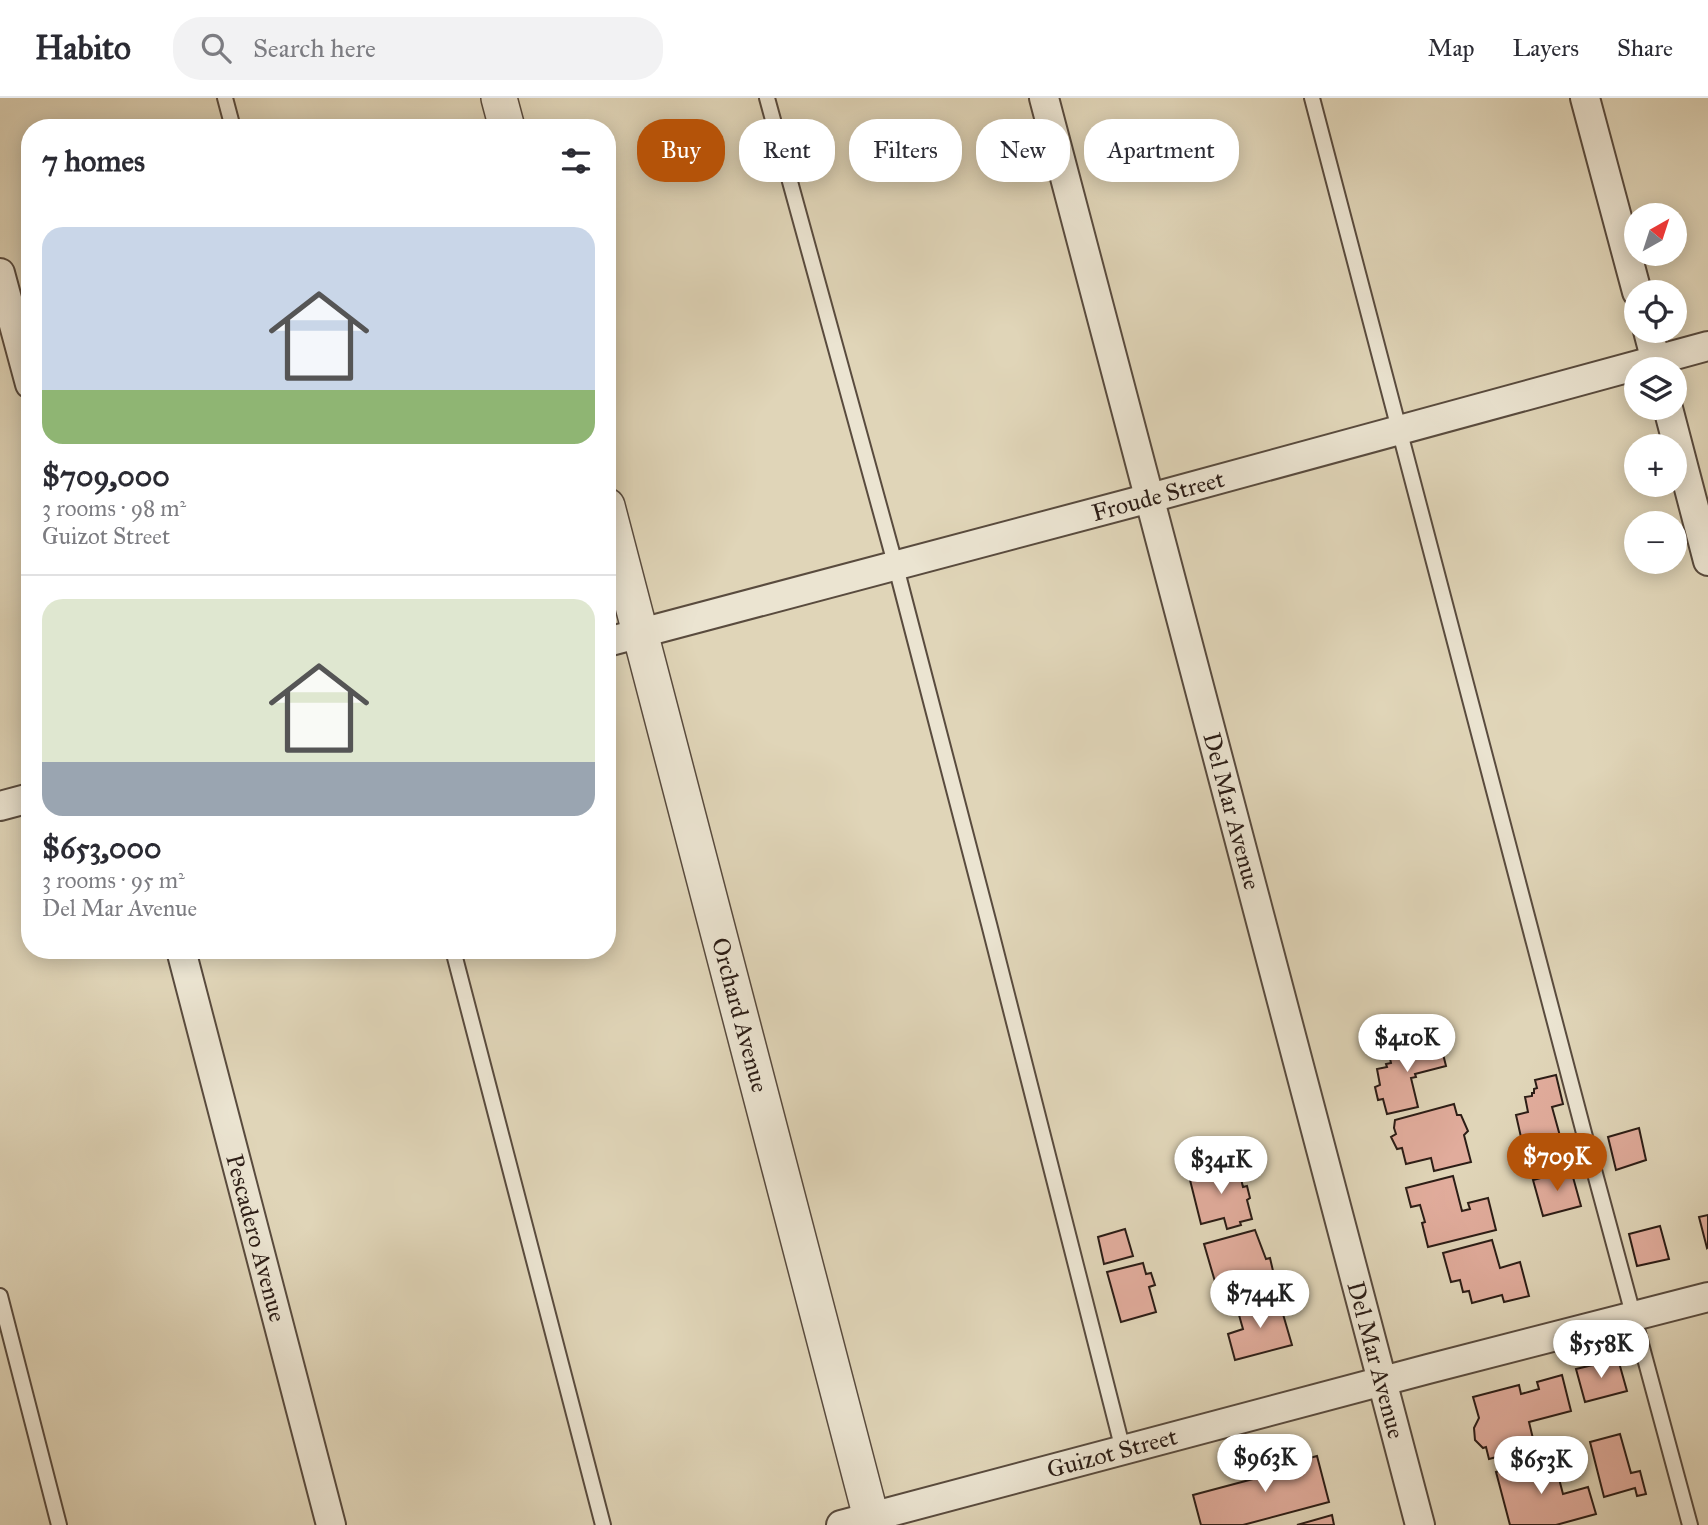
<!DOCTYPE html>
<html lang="en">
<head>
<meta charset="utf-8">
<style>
	:root { --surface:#fff; --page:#f2f2f3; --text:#2b2b33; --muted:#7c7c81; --line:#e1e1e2; --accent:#b45309 }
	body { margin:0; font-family:"IM FELL Great Primer",serif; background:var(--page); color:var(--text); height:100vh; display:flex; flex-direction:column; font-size:26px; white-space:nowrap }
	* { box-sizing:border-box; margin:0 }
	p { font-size:23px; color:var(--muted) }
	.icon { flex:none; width:38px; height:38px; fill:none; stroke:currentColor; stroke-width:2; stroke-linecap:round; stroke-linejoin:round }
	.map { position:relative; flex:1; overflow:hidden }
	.drawer { position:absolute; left:21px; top:21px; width:595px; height:840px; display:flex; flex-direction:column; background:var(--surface); border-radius:28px; box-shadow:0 4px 18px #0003 }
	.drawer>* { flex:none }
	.banner { position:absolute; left:637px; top:21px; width:665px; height:63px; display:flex; gap:14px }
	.needle { width:46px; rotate:39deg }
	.controls { position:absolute; left:1624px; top:105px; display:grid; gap:14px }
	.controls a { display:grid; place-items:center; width:63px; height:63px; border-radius:50%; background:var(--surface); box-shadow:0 4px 18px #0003; font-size:35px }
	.price { position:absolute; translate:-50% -60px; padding:0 16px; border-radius:24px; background:#fff; color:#222; font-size:23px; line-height:46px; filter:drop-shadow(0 2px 4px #0008) }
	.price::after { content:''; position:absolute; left:50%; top:42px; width:21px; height:16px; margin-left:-10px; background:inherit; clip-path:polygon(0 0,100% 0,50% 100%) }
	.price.on { background:var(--accent); color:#fff }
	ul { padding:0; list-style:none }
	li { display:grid; align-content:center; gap:14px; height:371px; padding:0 21px }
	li+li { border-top:2px solid var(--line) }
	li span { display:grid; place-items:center; height:217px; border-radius:21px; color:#555 }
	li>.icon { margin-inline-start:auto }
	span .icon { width:126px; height:126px; fill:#fffc; stroke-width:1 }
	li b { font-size:30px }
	h2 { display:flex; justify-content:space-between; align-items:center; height:84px; padding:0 21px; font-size:30px }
	.pill { padding:0 24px; border-radius:28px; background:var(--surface); box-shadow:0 4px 18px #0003; font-size:24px; line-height:63px }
	.pill.on { background:var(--accent); color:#fff }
	header { display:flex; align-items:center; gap:42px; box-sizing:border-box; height:98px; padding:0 35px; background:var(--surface); border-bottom:2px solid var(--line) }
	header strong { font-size:33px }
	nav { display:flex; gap:38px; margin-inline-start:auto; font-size:24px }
	.search { width:490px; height:63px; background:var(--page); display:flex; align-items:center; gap:18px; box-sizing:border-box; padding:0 24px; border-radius:28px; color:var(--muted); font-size:26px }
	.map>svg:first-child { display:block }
	.building { fill:#e1ac9c; stroke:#2c1d16; stroke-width:2 }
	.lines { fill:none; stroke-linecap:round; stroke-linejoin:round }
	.service-casing { stroke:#594b3e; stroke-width:18 }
	.minor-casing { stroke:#594b3e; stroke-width:32 }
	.tertiary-casing { stroke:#594b3e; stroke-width:38 }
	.service { stroke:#ebe4d1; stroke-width:14 }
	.minor { stroke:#ebe4d1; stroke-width:28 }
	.tertiary { stroke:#ebe4d1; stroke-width:35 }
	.labels { text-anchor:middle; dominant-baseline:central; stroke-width:7; stroke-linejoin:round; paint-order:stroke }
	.street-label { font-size:24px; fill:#2c1d16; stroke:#ebe4d1 }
</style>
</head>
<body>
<header>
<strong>Habito</strong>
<div class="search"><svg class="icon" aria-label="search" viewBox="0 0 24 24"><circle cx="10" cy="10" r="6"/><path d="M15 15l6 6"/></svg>Search here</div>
<nav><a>Map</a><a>Layers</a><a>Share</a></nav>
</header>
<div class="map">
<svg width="1708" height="1427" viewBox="0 0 1708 1427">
	<rect width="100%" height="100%" fill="#e0d5b8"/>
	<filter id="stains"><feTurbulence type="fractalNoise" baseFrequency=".00286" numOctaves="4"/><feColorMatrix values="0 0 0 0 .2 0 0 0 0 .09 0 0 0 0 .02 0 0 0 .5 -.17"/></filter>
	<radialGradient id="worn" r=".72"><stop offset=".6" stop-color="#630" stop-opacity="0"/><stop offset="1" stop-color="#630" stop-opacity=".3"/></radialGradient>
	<g class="building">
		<polygon points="1439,940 1446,968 1415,976 1416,979 1411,980 1418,1009 1387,1016 1383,1001 1378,1002 1375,989 1380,987 1377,971 1387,969 1386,966 1391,965 1388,952"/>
		<polygon points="1556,977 1563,1006 1552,1009 1560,1038 1523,1048 1516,1017 1528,1014 1525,999 1532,998 1532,995 1534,995 1534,991 1537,990 1535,982"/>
		<polygon points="1454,1006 1457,1017 1461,1017 1468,1033 1464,1037 1471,1064 1434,1073 1431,1060 1406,1066 1402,1050 1397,1051 1391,1039 1396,1036 1394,1030 1395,1022"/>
		<polygon points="1639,1030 1646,1062 1616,1072 1608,1039"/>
		<polygon points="1237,1065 1243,1089 1247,1088 1250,1100 1247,1102 1252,1121 1240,1124 1241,1127 1227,1131 1224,1120 1201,1126 1189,1078"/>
		<polygon points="1571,1072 1581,1108 1543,1118 1533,1082"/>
		<polygon points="1453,1078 1462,1113 1470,1111 1468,1105 1488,1100 1496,1132 1428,1149 1422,1125 1425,1124 1420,1107 1411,1109 1406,1090"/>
		<polygon points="1708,1117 1708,1149 1707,1150 1699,1119"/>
		<polygon points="1660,1128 1669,1161 1637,1168 1629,1136"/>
		<polygon points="1125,1131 1133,1158 1104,1166 1098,1139"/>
		<polygon points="1255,1132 1266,1161 1270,1160 1277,1190 1228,1203 1223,1186 1216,1187 1204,1146"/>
		<polygon points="1492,1142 1500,1170 1520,1164 1529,1198 1504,1204 1502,1197 1472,1205 1469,1193 1463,1194 1460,1182 1451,1184 1443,1155"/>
		<polygon points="1143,1165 1146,1176 1151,1175 1155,1187 1149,1189 1156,1214 1121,1224 1107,1174"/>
		<polygon points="1278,1199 1292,1247 1235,1262 1228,1236 1243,1231 1237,1210"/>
		<polygon points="1618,1261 1627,1293 1585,1304 1576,1271"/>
		<polygon points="1562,1277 1571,1313 1529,1324 1535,1349 1489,1361 1486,1349 1483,1350 1475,1342 1474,1330 1479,1320 1473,1299 1519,1287 1521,1296 1539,1291 1537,1284"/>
		<polygon points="1620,1336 1631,1375 1640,1373 1646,1396 1637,1398 1635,1390 1604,1399 1590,1344"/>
		<polygon points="1289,1358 1291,1365 1317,1358 1329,1404 1243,1427 1201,1427 1193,1397 1268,1377 1264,1365"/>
		<polygon points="1553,1358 1563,1396 1588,1389 1596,1416 1556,1427 1510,1427 1496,1374"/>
		<polygon points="1332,1417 1334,1427 1297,1427"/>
	</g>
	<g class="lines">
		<defs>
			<g id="service">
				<polyline points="225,0 233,30"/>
				<polyline points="767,0 896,469 989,826 1123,1352"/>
				<polyline points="1312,0 1584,1035 1690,1427"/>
				<polyline points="453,852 603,1427"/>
				<polyline points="0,1198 59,1427"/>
			</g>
			<g id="minor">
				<polyline points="1044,0 1420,1427"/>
				<polyline points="1585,0 1637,194"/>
				<polyline points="0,175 30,286"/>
				<polyline points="1648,233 1658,271"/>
				<polyline points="1668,310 1708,463"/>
				<polyline points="607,544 1150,400 1708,248"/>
				<polyline points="0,708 30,700"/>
				<polyline points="181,852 331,1427"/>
				<polyline points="841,1427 1428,1271 1708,1199"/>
			</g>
			<g id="tertiary">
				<polyline points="499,0 507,30"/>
				<polyline points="607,408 873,1427"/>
			</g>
		</defs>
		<use href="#service" class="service-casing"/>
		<use href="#minor" class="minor-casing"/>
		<use href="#tertiary" class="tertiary-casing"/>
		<use href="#service" class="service"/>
		<use href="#minor" class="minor"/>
		<use href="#tertiary" class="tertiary"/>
	</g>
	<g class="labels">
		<g class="street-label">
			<text transform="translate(1158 398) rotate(-15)">Froude Street</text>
			<text transform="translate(1232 713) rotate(75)">Del Mar Avenue</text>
			<text transform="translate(740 917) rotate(75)">Orchard Avenue</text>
			<text transform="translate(256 1140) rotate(75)">Pescadero Avenue</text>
			<text transform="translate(1376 1262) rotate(75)">Del Mar Avenue</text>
			<text transform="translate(1112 1355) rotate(-15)">Guizot Street</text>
		</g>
	</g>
	<rect width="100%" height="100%" filter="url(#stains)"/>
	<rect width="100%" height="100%" fill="url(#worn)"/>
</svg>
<div class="controls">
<a><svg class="needle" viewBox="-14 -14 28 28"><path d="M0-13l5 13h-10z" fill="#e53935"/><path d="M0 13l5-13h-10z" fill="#7c7c81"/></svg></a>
<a><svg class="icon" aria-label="locate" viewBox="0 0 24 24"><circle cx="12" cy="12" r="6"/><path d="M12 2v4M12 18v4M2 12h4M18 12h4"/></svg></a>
<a><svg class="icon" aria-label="layers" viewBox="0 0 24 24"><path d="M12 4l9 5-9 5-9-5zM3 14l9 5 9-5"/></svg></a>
<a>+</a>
<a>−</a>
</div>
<b class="price" style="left:1407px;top:976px">$410K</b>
<b class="price on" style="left:1557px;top:1095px">$709K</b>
<b class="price" style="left:1221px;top:1098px">$341K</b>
<b class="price" style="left:1260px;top:1232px">$744K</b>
<b class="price" style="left:1601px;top:1282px">$558K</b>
<b class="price" style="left:1265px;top:1396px">$963K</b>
<b class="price" style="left:1541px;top:1398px">$653K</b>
<div class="banner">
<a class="pill on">Buy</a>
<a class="pill">Rent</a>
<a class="pill">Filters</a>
<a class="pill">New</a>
<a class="pill">Apartment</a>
</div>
<section class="drawer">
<h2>7 homes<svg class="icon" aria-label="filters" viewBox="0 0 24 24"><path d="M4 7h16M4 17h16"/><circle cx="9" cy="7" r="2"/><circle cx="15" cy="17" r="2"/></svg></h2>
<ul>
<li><span style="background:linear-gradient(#c9d6e8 75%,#8fb573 0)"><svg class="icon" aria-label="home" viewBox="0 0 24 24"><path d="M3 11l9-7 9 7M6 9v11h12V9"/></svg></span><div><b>$709,000</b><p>3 rooms · 98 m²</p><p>Guizot Street</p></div></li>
<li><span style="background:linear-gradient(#dfe7d0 75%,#9aa5b1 0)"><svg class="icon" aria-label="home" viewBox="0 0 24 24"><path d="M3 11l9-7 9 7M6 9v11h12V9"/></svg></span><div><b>$653,000</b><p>3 rooms · 95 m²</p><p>Del Mar Avenue</p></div></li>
</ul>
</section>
</div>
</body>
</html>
